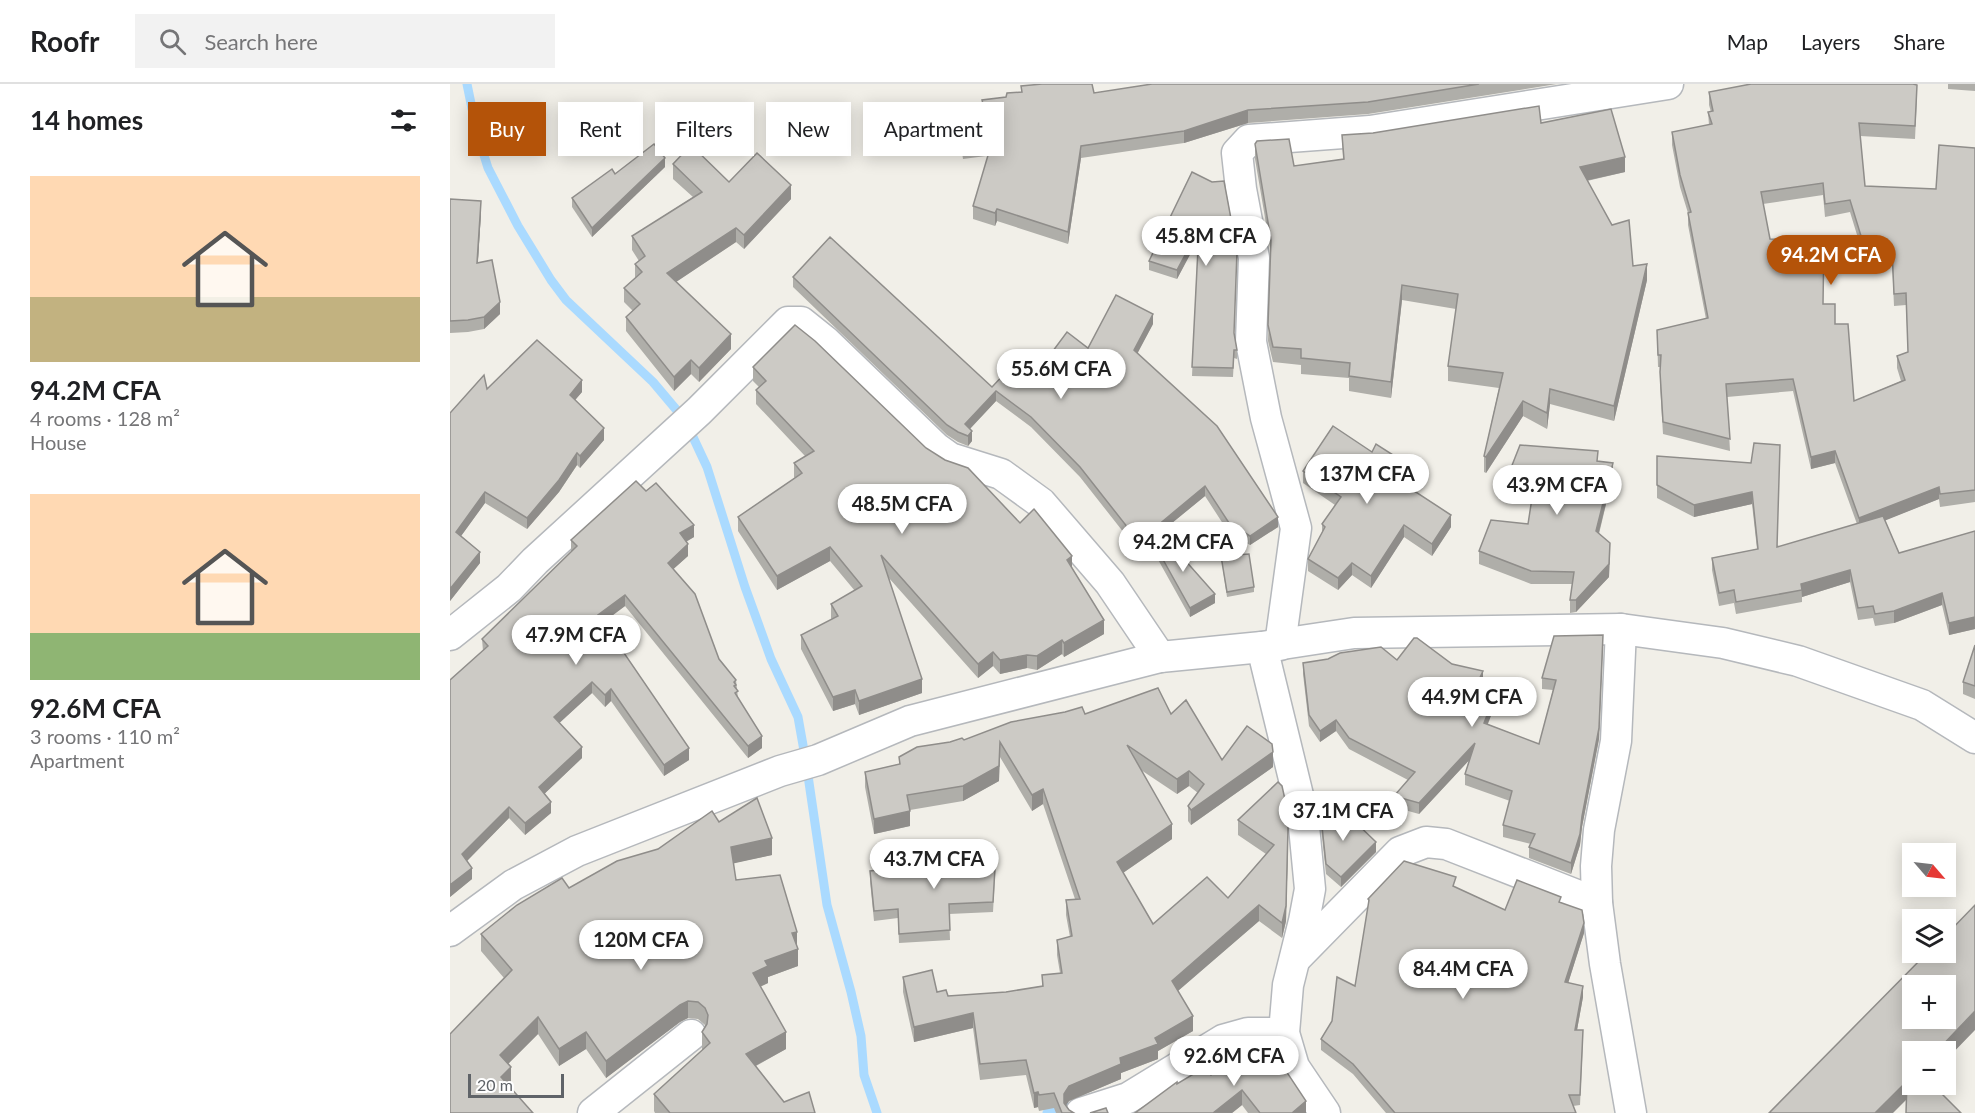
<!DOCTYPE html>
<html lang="en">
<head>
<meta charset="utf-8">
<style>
	:root { --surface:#fff; --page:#f2f2f2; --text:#202124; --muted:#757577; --line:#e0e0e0; --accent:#b45309 }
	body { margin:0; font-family:Lato,sans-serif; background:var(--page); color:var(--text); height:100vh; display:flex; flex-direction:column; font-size:22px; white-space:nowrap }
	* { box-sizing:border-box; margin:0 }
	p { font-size:20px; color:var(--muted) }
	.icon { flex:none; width:33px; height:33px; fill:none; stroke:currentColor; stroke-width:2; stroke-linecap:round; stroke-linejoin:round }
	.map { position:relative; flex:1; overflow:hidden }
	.details { display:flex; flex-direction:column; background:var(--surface); width:450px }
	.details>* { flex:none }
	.hud { position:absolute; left:18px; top:18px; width:570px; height:54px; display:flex; gap:12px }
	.needle { width:39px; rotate:118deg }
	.controls { position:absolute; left:1452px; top:759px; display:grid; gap:12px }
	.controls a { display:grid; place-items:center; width:54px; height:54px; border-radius:0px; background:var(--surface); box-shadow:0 3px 15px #0003; font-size:30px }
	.scale { position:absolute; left:18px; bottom:15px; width:96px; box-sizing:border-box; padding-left:6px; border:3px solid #5f6368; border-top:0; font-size:16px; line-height:21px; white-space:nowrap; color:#5f6368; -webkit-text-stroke:4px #fff; paint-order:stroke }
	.price { position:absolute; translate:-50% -51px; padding:0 14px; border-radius:21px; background:#fff; color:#222; font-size:20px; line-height:39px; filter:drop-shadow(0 2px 3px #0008) }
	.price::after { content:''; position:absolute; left:50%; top:36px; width:18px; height:14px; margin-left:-9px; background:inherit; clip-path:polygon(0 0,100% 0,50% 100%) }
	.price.current { background:var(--accent); color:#fff }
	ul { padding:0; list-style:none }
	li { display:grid; align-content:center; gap:12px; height:318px; padding:0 30px }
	li span { display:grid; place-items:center; height:186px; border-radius:0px; color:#555 }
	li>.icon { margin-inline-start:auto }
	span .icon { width:108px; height:108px; fill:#fffc; stroke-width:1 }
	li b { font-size:26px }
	h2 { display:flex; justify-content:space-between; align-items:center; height:72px; padding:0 30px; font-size:26px }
	.pill { padding:0 21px; border-radius:0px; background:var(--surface); box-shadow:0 3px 15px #0003; font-size:21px; line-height:54px }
	.pill.current { background:var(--accent); color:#fff }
	header { display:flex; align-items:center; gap:36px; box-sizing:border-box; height:84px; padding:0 30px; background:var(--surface); border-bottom:2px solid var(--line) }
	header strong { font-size:28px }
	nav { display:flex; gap:33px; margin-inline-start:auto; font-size:21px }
	.search { width:420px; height:54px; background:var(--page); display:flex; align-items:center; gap:15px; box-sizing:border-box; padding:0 21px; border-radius:0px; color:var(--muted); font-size:22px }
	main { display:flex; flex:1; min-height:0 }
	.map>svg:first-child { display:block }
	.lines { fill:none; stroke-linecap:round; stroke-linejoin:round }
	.stream { stroke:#aadaff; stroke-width:9 }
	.street-casing { stroke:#b5b8bc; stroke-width:33 }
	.street { stroke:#fff; stroke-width:30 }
	.wall { fill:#afaea9; fill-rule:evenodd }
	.shaded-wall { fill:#8f8d8a }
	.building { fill:#cccac5; stroke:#8f8d8a; stroke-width:1.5; fill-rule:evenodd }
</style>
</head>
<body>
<header>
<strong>Roofr</strong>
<div class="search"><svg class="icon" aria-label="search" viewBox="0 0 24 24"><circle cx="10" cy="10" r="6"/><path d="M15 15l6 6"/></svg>Search here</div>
<nav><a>Map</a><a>Layers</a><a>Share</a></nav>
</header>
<main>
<section class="details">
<h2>14 homes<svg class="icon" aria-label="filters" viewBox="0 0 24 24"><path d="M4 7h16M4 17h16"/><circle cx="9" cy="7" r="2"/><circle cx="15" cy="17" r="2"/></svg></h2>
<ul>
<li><span style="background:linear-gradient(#ffd9b3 65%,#c2b280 0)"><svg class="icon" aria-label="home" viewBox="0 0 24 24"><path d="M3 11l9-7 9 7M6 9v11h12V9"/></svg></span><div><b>94.2M CFA</b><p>4 rooms · 128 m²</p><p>House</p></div></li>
<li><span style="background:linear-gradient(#ffd9b3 75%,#8fb573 0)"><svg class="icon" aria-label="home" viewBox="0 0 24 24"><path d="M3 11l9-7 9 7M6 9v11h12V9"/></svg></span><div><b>92.6M CFA</b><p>3 rooms · 110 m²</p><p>Apartment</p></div></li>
</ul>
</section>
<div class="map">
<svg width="1525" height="1029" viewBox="0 0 1525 1029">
	<rect width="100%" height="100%" fill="#f1efe8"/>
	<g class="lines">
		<g class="stream">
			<polyline points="17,0 27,49 38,84 68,142 101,196 116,216 203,298 235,336 257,383 295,503 321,575 348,633 356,678 377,821 401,908 411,952 414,991 427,1029"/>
			<polyline points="597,1029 617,1023"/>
		</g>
		<defs>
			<g id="street">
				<polyline points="1171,545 1166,657 1149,746 1146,782 1147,819 1155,880 1181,1029"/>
				<polyline points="0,551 59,504 85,477 249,327 338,238 351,238 376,258 486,364 500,374 551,390 591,419 660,499 710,573"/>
				<polyline points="830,561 846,444 816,334 801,258 804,174 791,105 787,69 799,56 920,47 1218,0"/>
				<polyline points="812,563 853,732 860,805 854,837 838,901 834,949 844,983 875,1029"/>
				<polyline points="0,847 63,801 127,767 330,687 368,676 460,637 710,573 812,563 904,549 1171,545 1273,559 1348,577 1472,621 1525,654"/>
				<polyline points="847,873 950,768 976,758 996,760 1147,819"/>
				<polyline points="143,1029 241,951"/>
				<polyline points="631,1029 678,1014 773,956 798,949 834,949"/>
			</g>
		</defs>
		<use href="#street" class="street-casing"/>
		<use href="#street" class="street"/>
	</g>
	<g class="wall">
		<polygon points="702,0 1107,0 918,30 798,39 734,59 631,74 618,160 547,137 545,142 523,135 523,122 539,69 536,72 513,75 508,41 508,28 532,25 532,16 556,13 571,8 571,2 644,9"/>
		<polygon points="1498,0 1525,0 1525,7 1498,5"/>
		<path d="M1259,8L1467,13L1465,55L1410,52L1415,102L1486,105L1525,64V418L1490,423L1489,415L1435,436L1449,469L1525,447V545L1499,551L1492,521L1444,539L1425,542L1423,534L1408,536L1400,498L1352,513V518L1286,530L1284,519L1269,522L1262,486V474L1307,465L1302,420L1244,433L1207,414V372L1301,379L1328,463L1407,440L1385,379L1361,385L1343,307L1277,313L1280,367L1213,350L1210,300V283H1208L1207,246L1256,235L1238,141V129L1230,103L1222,61V48L1259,41L1258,28H1261L1259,21ZM1373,111L1375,133L1400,128L1415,177H1442L1444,222L1456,221L1458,268L1447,272V284L1451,297L1404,317L1385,240L1373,220L1320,155L1313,120Z"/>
		<polygon points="1091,39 1175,88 1137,97 1183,182 1197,196 1164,337 1100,320 1097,345 1073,332 1036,389 1034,388 1034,372 1049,304 998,297 998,282 1006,225 952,216 941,314 899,307 899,294 851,290 851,281 823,278 818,257 821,169 805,75 805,60 844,82 893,75 892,51"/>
		<polygon points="223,80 279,98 341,115 294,165 286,158 226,198 281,265 249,298 241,290 224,307 176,247 176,233 183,227 174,218 174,204 185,195 185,180 189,177 182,166 182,152 243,113 223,95"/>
		<polygon points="215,83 142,153 122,123 122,114 165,90"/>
		<polygon points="742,88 784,250 787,266 787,275 784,274 783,293 742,292 748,154 727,195 699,186 699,177"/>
		<polygon points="0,115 31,129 28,178 50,230 34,245 18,248 0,249"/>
		<polygon points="343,193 542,303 594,279 703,240 687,269 828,443 800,461 779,449 755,412 711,448 765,519 740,533 701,463 701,456 695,461 684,449 678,454 630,393 581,343 546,317 520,345 522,357 518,362 508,358 497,351 343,203"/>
		<polygon points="87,256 132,296 132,308 125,316 154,344 154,356 130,384 127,381 109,408 77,445 35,419 11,452 30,468 30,479 0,517 0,329 34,291 37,305"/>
		<polygon points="303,283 476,364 570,439 622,483 654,550 614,573 612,570 587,586 577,584 550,590 543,582 528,594 438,493 472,609 409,631 405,620 383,627 351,565 351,551 382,536 381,534 381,520 405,507 380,477 327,506 288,447 288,433 345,394 344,393 344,379 355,372 306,320 306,306 309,303 303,297"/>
		<polygon points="1148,377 1163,391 1149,450 1160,472 1159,493 1126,528 1120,529 1120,516 1122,500 1081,500 1029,480 1029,467 1078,440 1083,407 1059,402 1059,389"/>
		<polygon points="853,387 965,397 960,404 1001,443 982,472 954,453 921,504 902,491 888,506 858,487 858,475 872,449 872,440 885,421 853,399"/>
		<polygon points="196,407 244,453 236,458 238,472 223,485 269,575 286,596 288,614 312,664 298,674 175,522 154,538 239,676 214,692 161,617 155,623 142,609 109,639 132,674 94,710 101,729 75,751 59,734 17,777 22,795 0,813 33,567 32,555 121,468 121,456"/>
		<polygon points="771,472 804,503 804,508 777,513"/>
		<polygon points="1525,561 1525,615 1513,610 1513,598"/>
		<polygon points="1153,563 1149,655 1132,743 1130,761 1121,790 1079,774 1079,763 1081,760 1053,753 1053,741 1060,717 1015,701 1015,690 1019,676 969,730 944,723 944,712 958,696 899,665 886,647 870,658 859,642 853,590 853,579 947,576 1002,580 1033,598 1031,602 1046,619 1037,640 1089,660 1103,606 1092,605 1092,594"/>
		<polygon points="635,630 721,630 772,676 823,683 741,741 738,737 738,722 748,709 739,702 727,710 691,686 722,755 673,789 703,840 778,814 816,770 788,751 788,736 838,759 836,837 832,854 809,837 728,907 743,947 708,967 708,975 671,989 671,995 619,1017 616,1021 619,1026 624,1029 606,1029 604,1024 589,1027 588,1023 584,1024 576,991 530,996 523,944 464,958 453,908 453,893 487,908 498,912 556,908 592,902 592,891 610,889 607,871 607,856 620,853 616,831 616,816 625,815 593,720 582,727 550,673 549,697 513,717 460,726 460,742 424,750 415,703 415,688 449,680 449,673 514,656"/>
		<polygon points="871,733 926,768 891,803 876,790 871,743"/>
		<polygon points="269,738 322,771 283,779 286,796 347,864 348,882 318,893 318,899 310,903 336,965 306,982 334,1018 365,1029 205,1029 204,1027 204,1010 252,966 252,948 255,942 255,941 248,935 238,934 230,938 156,994 136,965 109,982 88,950 58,980 61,1000 58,1002 0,1029 54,894 31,867 31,850 119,804"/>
		<polygon points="546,775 543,828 499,830 500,856 449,859 448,834 424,837 420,797 420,787"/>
		<polygon points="1006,804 1055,826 1111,819 1134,849 1118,899 1133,913 1127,946 1133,957 1130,1021 1123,1022 1126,1029 936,1029 903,990 871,966 871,955 905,902 918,826 918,815"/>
		<polygon points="830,978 856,1029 798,1029 792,1021 782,1029 685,1029 727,1000 761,991"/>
	</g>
	<g class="shaded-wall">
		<polygon points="798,26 798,39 734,59 734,47"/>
		<polygon points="544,51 544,64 536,72 536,59"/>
		<polygon points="631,62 631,74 618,160 618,148"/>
		<polygon points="1175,73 1175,88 1130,98 1130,83"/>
		<polygon points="215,74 215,83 142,153 142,144"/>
		<polygon points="341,101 341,115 294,165 294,151"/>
		<polygon points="31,117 31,129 27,191 27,179"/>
		<polygon points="547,125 547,137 545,142 545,129"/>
		<polygon points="286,144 286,158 217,204 217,189"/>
		<polygon points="749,145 749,154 727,195 727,186"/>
		<polygon points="1197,180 1197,196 1164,337 1164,322"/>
		<polygon points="952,201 952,216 941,314 941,298"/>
		<polygon points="50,218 50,230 34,245 34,233"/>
		<polygon points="703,230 703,240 684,276 684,266"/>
		<polygon points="281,250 281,265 249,298 249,284"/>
		<polygon points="241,276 241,290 224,307 224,293"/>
		<polygon points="132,296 132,308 120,322 120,311"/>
		<polygon points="1100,305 1100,320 1097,345 1097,329"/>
		<polygon points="546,307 546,317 515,350 515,340"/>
		<polygon points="1073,317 1073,332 1036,389 1036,373"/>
		<polygon points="154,344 154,356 130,384 130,372"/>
		<polygon points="522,347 522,357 518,362 518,352"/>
		<polygon points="1385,367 1385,379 1361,385 1361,373"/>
		<polygon points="127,369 127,381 109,408 77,445 77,434"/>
		<polygon points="1163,379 1163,391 1146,460 1146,447"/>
		<polygon points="965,385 965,397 955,413 955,401"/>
		<polygon points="755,402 755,412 695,461 695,452"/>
		<polygon points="1489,403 1489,415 1409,447 1409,434"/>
		<polygon points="35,408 35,419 6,459 6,448"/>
		<polygon points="1302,408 1302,420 1244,433 1244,421"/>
		<polygon points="1001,431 1001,443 982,472 982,460"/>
		<polygon points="828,433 828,443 800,461 800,452"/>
		<polygon points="684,439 684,449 678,454 678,444"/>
		<polygon points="244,441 244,453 230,461 230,449"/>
		<polygon points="954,441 954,453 921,504 921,492"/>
		<polygon points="1160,459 1159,493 1126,528 1126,516"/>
		<polygon points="238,460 238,472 218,490 218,479"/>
		<polygon points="380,463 380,477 327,506 327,492"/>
		<polygon points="30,468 30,479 0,517 0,505"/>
		<polygon points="622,472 622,486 617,476"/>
		<polygon points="902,479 902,491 888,506 888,494"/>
		<polygon points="1400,486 1400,498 1352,513 1351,500"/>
		<polygon points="1492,509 1492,521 1444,539 1444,527"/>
		<polygon points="765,510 765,519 740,533 740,524"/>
		<polygon points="175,511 175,522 148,542 148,531"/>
		<polygon points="1525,533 1525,545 1499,551 1499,539"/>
		<polygon points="654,536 654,550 614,573 614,559"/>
		<polygon points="1153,551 1149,655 1132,743 1130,761 1121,790 1121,779 1132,732"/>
		<polygon points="612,556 612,570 587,586 587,572"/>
		<polygon points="543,568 543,582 528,594 528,580"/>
		<polygon points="577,571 577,584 550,590 550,576"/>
		<polygon points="1033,587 1033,598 1027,611 1027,600"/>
		<polygon points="472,595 472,609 409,631 409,617"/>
		<polygon points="142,598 142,609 104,644 104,633"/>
		<polygon points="161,605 161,617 155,623 155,611"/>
		<polygon points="405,606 405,620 383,627 383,613"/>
		<polygon points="1046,608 1046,619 1034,650 1034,639"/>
		<polygon points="886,636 886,647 870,658 870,647"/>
		<polygon points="312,652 312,664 298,674 298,662"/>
		<polygon points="550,658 549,697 513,717 513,702"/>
		<polygon points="1025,659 1025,670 969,730 969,719"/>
		<polygon points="132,663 132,674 89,715 89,703"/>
		<polygon points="239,664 239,676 214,692 214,681"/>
		<polygon points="823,668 823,683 741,741 741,726"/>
		<polygon points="739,687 739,702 727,710 727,695"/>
		<polygon points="593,705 593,720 582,727 582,711"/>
		<polygon points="101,718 101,729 75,751 75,739"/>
		<polygon points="59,723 59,734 12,782 12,770"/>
		<polygon points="460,727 460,742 424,750 424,735"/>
		<polygon points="722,740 722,755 667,793 667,778"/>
		<polygon points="322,754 322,771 281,780 281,763"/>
		<polygon points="926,758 926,768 891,803 891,793"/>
		<polygon points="838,759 836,837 832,854 832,839"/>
		<polygon points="22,784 22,795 0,813 0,801"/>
		<polygon points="809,821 809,837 722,912 722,897"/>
		<polygon points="1134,839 1134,849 1115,909 1115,898"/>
		<polygon points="347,848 347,865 342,849"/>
		<polygon points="348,865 348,882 318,893 318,899 303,906 303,889 315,877"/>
		<polygon points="1133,902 1133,913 1125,957 1125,946"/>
		<polygon points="238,917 238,934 230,938 156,994 156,977 230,921"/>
		<polygon points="1525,927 1525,946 1496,976 1496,968 1486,968"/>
		<polygon points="523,929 523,944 464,958 464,943"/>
		<polygon points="743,932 743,947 708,967 708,975 671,989 671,995 619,1017 614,1025 614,1010 619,1002 670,974"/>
		<polygon points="88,933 88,950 50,988 50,971"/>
		<polygon points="136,948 136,965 109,982 109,965"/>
		<polygon points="336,948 336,965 296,987 296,970"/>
		<polygon points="61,983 61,1000 51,1010 51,993"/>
		<polygon points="1457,997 1457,1015 1443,1029 1425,1029"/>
		<polygon points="792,1006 792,1021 782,1029 763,1029"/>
		<polygon points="588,1008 588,1023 584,1024 584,1009"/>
		<polygon points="856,1017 856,1029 842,1029"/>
	</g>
	<g class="building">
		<polygon points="592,0 642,0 644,9 702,0 1029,0 918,18 798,26 734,47 631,62 618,148 547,125 545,129 523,122 544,51 536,59 513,63 508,28 534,24 532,16 556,13 557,9 572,8 571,2"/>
		<path d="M1301,0H1463L1467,1L1465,42L1409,39L1415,102L1486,105L1489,61L1525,64V406L1490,410L1489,403L1409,434L1385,367L1361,373L1343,295L1276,300L1280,355L1213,338L1210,288L1211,271H1208L1207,246L1258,234L1238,129L1241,128L1230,91L1222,48L1262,40L1258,28L1263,27L1259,8ZM1373,99L1375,120L1400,116L1415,165H1442L1444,210L1456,209L1458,268L1447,272L1455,296L1404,317L1398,240H1385V220H1373L1374,156L1320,155L1311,108Z"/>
		<polygon points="1089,22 1091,39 1161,25 1175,73 1130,83 1162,141 1179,136 1183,182 1197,180 1164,322 1100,305 1097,329 1073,317 1036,373 1034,372 1053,289 998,282 1008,210 952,201 941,298 899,292 900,279 851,274 851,265 823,263 818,241 821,156 805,60 807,57 839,55 844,82 894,75 892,51 923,49"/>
		<polygon points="204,60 215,74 142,144 122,114 162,85 165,90"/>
		<polygon points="241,61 279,98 307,69 341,101 294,151 286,144 217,189 281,250 249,284 241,276 224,293 176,233 190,220 174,204 192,188 185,180 195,172 182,152 252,108 223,80"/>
		<polygon points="742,88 762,98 774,97 787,167 784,249 787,266 784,266 783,284 742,283 749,145 727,186 699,177"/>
		<polygon points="0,115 31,117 27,179 42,176 50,218 34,233 18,236 0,237"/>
		<polygon points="380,153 542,303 577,266 594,279 617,248 638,264 666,211 703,230 684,266 767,342 828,433 800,452 779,439 755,402 695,452 684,439 678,444 630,383 581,333 546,307 515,340 522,347 518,352 508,348 497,341 343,193"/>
		<polygon points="345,241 365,257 476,364 495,376 518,384 570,439 584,425 622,472 617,476 654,536 614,559 612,556 587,572 577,571 550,576 543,568 528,580 431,471 472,595 409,617 405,606 383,613 351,551 388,532 381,520 412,502 380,463 327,492 288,433 352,389 344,379 364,367 306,306 316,297 303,283"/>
		<polygon points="87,256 132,296 120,311 154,344 130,372 127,369 109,396 77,434 35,408 6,448 30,468 0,505 0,329 34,291 37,305"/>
		<polygon points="883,342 922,368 926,360 965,385 955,401 1001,431 982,460 954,441 921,492 902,479 888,494 858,475 875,443 872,440 891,413 853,387"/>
		<polygon points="1304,359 1330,361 1327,463 1433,432 1449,469 1525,447 1525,533 1499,539 1492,509 1444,527 1425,530 1423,522 1408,524 1400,486 1351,500 1352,506 1286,518 1284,506 1269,509 1262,474 1308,465 1302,408 1244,421 1207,401 1207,372 1301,379"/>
		<polygon points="1070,361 1148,367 1147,377 1163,379 1146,447 1160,459 1159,480 1126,516 1120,516 1124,488 1081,487 1029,467 1041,436 1078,440 1085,395 1059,389"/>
		<polygon points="186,397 196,407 206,399 244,441 230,449 238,460 218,479 245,510 269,575 286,596 284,598 286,601 284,602 288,607 285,609 312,652 298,662 175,511 148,531 239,664 214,681 161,605 155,611 142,598 104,633 132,663 89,703 101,718 75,739 59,723 12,770 22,784 0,801 0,596 38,562 32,555 127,462 121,456"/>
		<polygon points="710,448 765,510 740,524 701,454"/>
		<polygon points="799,470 804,503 777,508 771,472"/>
		<polygon points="1153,551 1149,644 1132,732 1130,750 1121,779 1079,763 1085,750 1053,741 1062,707 1015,690 1025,659 969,719 944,712 965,688 899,654 886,636 870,647 859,631 853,579 878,575 890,569 931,563 947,576 964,554 967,554 1002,580 1033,587 1027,600 1046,608 1034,639 1089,660 1106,596 1092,594 1104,552"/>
		<polygon points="1525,561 1525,602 1513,598"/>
		<polygon points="708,604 721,630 736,616 772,676 797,642 822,660 823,668 741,726 738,722 754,700 739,687 727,695 677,661 722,740 667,778 703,840 757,793 778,814 824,761 788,736 828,698 832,702 836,720 838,744 836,822 832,839 809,821 722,897 743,932 705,954 708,960 670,974 671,980 619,1002 614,1010 614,1019 619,1026 624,1029 612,1029 604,1009 589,1011 588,1008 584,1009 576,976 530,980 523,929 464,943 453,893 482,886 487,908 496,906 498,912 556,908 593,902 592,891 612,889 607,856 622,852 616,816 630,815 593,705 582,711 550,658 549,682 513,702 457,711 460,727 424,735 415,688 450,680 449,673 467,663 500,658 512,654 514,656 561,638 615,628 632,623 635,630"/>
		<polygon points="307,714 322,754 281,763 286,796 330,791 347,848 342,849 348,865 315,877 318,882 303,889 336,948 296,970 334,1018 359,1008 365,1029 220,1029 204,1010 260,959 252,948 257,940 258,931 255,924 248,918 238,917 230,921 156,977 136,948 109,965 88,933 50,971 61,983 51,993 83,1029 0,1029 0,950 62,886 31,850 67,821 112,794 119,804 167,777 208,765 262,727 269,738"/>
		<polygon points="879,726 902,735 926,758 891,793 876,780 871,733"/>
		<polygon points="517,766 546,766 543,818 499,820 500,846 449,850 448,825 424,827 420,787 517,776"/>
		<polygon points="954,777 1006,793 1003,802 1055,826 1067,796 1111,813 1109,818 1132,826 1134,839 1115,898 1133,902 1125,946 1133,946 1130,1011 1119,1011 1126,1029 945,1029 903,980 871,955 882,937 887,893 905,902 919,816 918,815"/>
		<path d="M1525,821V927L1486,968H1462V1000H1482L1511,1029H1456L1457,997L1425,1029H1319L1478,868H1496V851ZM1462,902H1496V934H1462Z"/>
		<polygon points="823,959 830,978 856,1017 842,1029 810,1029 792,1006 763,1029 685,1029 727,998 727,1000 755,983 761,991 788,968"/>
		<polygon points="656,1024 658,1029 640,1029"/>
	</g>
</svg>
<div class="controls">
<a><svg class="needle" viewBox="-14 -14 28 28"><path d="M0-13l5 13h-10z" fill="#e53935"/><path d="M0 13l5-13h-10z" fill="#757577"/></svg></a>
<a><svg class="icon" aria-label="layers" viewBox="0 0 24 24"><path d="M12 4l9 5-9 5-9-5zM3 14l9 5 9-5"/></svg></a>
<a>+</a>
<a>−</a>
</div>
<div class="scale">20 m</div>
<b class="price" style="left:756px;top:183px">45.8M CFA</b>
<b class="price current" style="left:1381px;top:202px">94.2M CFA</b>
<b class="price" style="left:611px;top:316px">55.6M CFA</b>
<b class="price" style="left:917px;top:421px">137M CFA</b>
<b class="price" style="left:1107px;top:432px">43.9M CFA</b>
<b class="price" style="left:452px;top:451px">48.5M CFA</b>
<b class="price" style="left:733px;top:489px">94.2M CFA</b>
<b class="price" style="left:126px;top:582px">47.9M CFA</b>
<b class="price" style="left:1022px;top:644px">44.9M CFA</b>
<b class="price" style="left:893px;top:758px">37.1M CFA</b>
<b class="price" style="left:484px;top:806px">43.7M CFA</b>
<b class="price" style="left:191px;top:887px">120M CFA</b>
<b class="price" style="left:1013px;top:916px">84.4M CFA</b>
<b class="price" style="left:784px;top:1003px">92.6M CFA</b>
<div class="hud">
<a class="pill current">Buy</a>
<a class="pill">Rent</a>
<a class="pill">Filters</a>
<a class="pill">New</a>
<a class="pill">Apartment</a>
</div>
</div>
</main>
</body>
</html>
